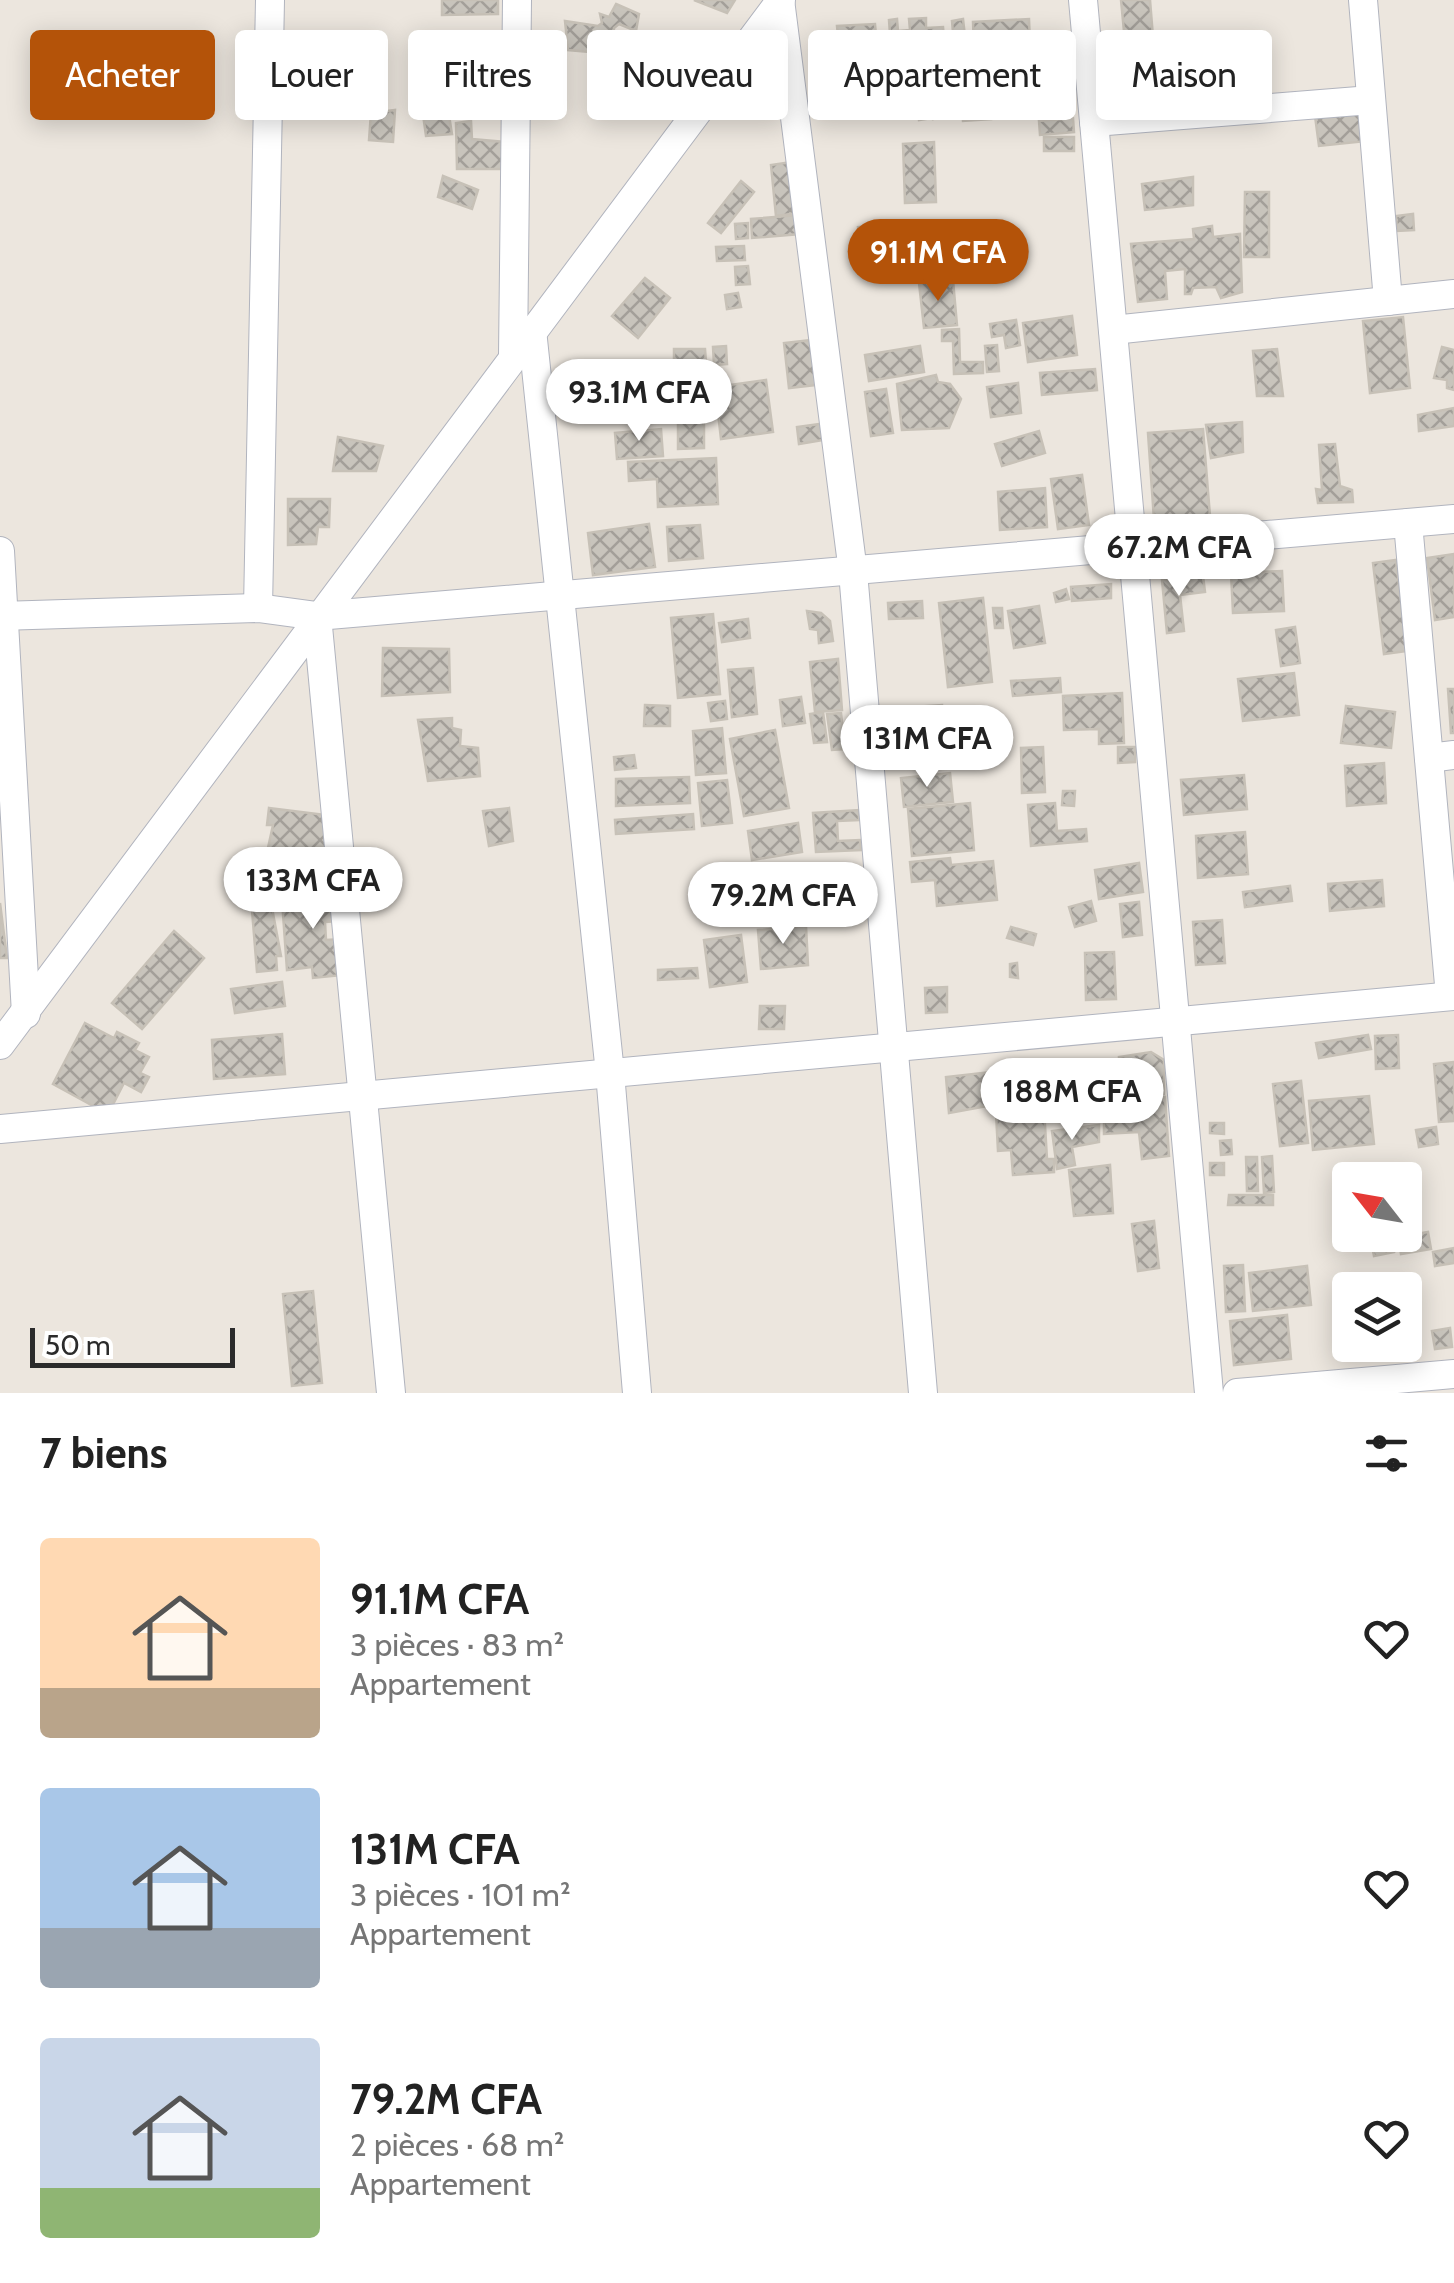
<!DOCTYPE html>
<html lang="fr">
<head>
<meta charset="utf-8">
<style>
	:root { --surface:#fff; --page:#f2f2f2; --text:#222; --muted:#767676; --accent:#b45309 }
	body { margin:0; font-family:Cabin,sans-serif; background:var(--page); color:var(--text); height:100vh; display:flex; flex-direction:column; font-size:38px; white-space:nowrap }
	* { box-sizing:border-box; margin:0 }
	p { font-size:32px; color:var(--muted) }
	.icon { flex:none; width:55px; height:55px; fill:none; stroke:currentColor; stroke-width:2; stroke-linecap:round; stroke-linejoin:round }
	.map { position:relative; height:1393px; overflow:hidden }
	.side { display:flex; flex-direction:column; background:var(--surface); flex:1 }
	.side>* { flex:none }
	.banner { position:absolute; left:30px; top:30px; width:1395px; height:90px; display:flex; gap:20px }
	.needle { width:65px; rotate:301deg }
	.buttons { position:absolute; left:1332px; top:1162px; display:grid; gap:20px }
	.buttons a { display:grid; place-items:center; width:90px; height:90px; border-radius:10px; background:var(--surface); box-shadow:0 5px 25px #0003; font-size:50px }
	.scale { position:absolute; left:30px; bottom:25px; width:205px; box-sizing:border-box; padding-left:10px; border:5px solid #2b2b2b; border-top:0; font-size:28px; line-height:35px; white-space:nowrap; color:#2b2b2b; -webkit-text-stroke:8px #fff; paint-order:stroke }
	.price { position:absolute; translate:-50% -85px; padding:0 22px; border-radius:35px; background:#fff; color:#222; font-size:32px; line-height:65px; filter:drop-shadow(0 2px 5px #0008) }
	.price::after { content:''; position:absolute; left:50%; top:60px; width:30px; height:22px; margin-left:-15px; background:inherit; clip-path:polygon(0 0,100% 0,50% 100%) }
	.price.selected { background:var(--accent); color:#fff }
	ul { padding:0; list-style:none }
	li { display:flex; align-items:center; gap:30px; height:250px; padding:0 40px }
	li span { display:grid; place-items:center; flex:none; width:280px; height:200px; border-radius:10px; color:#555 }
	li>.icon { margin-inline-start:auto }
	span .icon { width:120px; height:120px; fill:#fffc; stroke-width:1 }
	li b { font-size:42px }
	h2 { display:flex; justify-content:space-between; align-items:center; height:120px; padding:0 40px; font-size:42px }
	.pill { padding:0 35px; border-radius:10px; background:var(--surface); box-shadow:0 5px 25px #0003; font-size:35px; line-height:90px }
	.pill.selected { background:var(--accent); color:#fff }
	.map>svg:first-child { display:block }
	.building { fill:url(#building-cross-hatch); stroke:#c7c1b7; stroke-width:2.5 }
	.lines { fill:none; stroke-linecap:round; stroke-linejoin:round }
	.minor-casing { stroke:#b1b4be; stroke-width:30 }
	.minor { stroke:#fff; stroke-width:28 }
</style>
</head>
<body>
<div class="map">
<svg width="1454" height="1393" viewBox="0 0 1454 1393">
	<defs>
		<pattern id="building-cross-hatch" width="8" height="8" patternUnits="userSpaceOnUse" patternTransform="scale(2.5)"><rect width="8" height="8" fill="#c8c4bc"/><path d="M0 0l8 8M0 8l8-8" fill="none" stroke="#a39f99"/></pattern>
	</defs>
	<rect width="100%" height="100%" fill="#ece6de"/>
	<g class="building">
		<polygon points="442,0 498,0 498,14 442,15"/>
		<polygon points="694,0 735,0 727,13"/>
		<polygon points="1121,0 1150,0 1153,37 1125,42"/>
		<polygon points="616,4 639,14 636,31 619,24 614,28 612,54 568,50 565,21 598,26 602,23 600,14 609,17"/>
		<polygon points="926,18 926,28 943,27 945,49 951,49 952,62 933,63 932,56 839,62 839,54 859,52 859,46 846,47 846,36 838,36 837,26 875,24 876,35 890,34 889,20 897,19 898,31 910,30 909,19"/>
		<polygon points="963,19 967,54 955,55 952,21"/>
		<polygon points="1029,19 1030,44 974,47 973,22"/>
		<polygon points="1061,57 1062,83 1018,86 1017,60"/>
		<polygon points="1007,62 1009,77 985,80 986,93 960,96 957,67"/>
		<polygon points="921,78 926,119 919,120 913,79"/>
		<polygon points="905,79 905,93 887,94 887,80"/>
		<polygon points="938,80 944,117 933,119 927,82"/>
		<polygon points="452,83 503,86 502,107 451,107"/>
		<polygon points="444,84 452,134 426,136 419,86"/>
		<polygon points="989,103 991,119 963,121 962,105"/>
		<polygon points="395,110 393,142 369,140 371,113"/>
		<polygon points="1365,112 1367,141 1319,146 1315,116"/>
		<polygon points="1073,118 1074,132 1040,135 1039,121"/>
		<polygon points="471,121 472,139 505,142 503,169 457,169 456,123"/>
		<rect x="1044" y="137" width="30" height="14"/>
		<polygon points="934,142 936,202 905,203 903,144"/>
		<polygon points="792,162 798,213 776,216 771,165"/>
		<polygon points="443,176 478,190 472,209 438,197"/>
		<polygon points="1193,177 1193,205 1145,210 1142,184"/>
		<polygon points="741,181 754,192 721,233 708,223"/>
		<polygon points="1245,192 1269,192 1269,257 1244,257"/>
		<polygon points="1413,214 1414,230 1397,231 1396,216"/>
		<polygon points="799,215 800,234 752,238 751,219"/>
		<polygon points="919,221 923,263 909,265 908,247 888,249 890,267 863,270 858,227"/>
		<polygon points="748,223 748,238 736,239 735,224"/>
		<polygon points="967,223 968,241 927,243 925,226"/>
		<polygon points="1212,226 1213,237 1240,234 1242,292 1221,298 1216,287 1193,288 1191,294 1185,294 1185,269 1165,271 1167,299 1138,302 1131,244 1194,239 1193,229"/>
		<polygon points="744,246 745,260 717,261 716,247"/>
		<polygon points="748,266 750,284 736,285 735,267"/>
		<polygon points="645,278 670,298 638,338 612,316"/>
		<polygon points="953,280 957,325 924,328 919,283"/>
		<polygon points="738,293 741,307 727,309 725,295"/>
		<polygon points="1072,316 1077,355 1028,362 1023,323"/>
		<polygon points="1403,317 1410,388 1370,393 1363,321"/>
		<polygon points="1016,320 1020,345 1006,348 1004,335 992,337 990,324"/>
		<polygon points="959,329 960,362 983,362 983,373 954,374 953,341 942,341 942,330"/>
		<polygon points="812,340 817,385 789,388 784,343"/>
		<polygon points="997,345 999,371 987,372 985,346"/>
		<polygon points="726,346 727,364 714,365 713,347"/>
		<polygon points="920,346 924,372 869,381 865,355"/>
		<polygon points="1442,347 1454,350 1454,390 1447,388 1447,380 1434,378"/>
		<polygon points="674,349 705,349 706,362 674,363"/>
		<polygon points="1277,349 1283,396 1257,396 1253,351"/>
		<polygon points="605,363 611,411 587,413 582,365"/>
		<polygon points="1095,369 1097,390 1042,395 1040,373"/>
		<polygon points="936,375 938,382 950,384 961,399 949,428 902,430 897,384"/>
		<polygon points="678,380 704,380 704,448 678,449"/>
		<polygon points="766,380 773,432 721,439 715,387"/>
		<polygon points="1018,383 1021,413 991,417 987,387"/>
		<polygon points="886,389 893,433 871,436 865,392"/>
		<polygon points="1454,408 1454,426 1419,431 1418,415"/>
		<polygon points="1242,422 1243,452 1211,458 1206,425"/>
		<polygon points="820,424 823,440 799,444 797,427"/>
		<polygon points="661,429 663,456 617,459 615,433"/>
		<polygon points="1203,429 1210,516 1154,520 1148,433"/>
		<polygon points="1039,431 1045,453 1002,466 995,444"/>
		<polygon points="338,437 383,446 376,471 333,471"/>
		<polygon points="1335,444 1340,486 1352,490 1353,502 1318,503 1316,489 1322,490 1319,445"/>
		<polygon points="716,458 718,504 658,507 657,479 629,481 628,462"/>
		<polygon points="1082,475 1089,525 1058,529 1051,479"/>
		<polygon points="1045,488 1047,527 1000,530 998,492"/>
		<polygon points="288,499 330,499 329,527 318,527 316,544 288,545"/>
		<polygon points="649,524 655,567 593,575 588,533"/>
		<polygon points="700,525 703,558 669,561 667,527"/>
		<polygon points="1454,554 1454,617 1435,620 1427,558"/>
		<polygon points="1396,560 1407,651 1384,654 1373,563"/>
		<polygon points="1282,571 1284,611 1233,613 1231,573"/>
		<polygon points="1203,576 1205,592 1180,595 1184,631 1167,633 1162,580"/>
		<polygon points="1111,584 1111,598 1072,601 1071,587"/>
		<polygon points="1066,589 1069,599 1056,602 1054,593"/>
		<polygon points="983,598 992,682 948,687 939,603"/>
		<polygon points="922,601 923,618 889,619 888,603"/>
		<polygon points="1039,606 1045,643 1014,648 1008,611"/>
		<polygon points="993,608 1002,608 1003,628 995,628"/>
		<polygon points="807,611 821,613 830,621 833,641 819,643 818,630 810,629"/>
		<polygon points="713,614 720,694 678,698 671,618"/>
		<polygon points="748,619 750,638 722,642 719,623"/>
		<polygon points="1295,627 1300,663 1281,666 1276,630"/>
		<polygon points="383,648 449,649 450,692 382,696"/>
		<polygon points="838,659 842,710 815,712 810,662"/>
		<polygon points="753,668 757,714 732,717 728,670"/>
		<polygon points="1294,673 1299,715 1243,721 1238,679"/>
		<polygon points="1060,678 1061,692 1013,696 1011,681"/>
		<polygon points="1448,689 1454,689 1454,733 1451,733"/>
		<polygon points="1122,693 1124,743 1099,744 1099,729 1064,730 1063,696"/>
		<polygon points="801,697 805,723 783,726 780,700"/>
		<polygon points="725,701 727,719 711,721 708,703"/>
		<polygon points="645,705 670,706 670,726 644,726"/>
		<polygon points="942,705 944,743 901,746 899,708"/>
		<polygon points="1346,706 1395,712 1391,748 1341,743"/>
		<polygon points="823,712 827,742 814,743 810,714"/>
		<polygon points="841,713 845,749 832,750 827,714"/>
		<polygon points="452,718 452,728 461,730 460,746 478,748 480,776 428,781 418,720"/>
		<polygon points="722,728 726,773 696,775 693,731"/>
		<polygon points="775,730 789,808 744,816 730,739"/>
		<polygon points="1043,747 1045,792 1022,793 1021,748"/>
		<polygon points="1118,747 1135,747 1135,762 1118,763"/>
		<polygon points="634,755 636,768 615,770 614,757"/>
		<polygon points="1384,763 1386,803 1347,806 1345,766"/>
		<polygon points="950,773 953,802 904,807 901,778"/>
		<polygon points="1244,775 1247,809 1184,815 1181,780"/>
		<polygon points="689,777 690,803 616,806 616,779"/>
		<polygon points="727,780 732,823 702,826 698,783"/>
		<polygon points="1063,791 1075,791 1074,806 1062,805"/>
		<polygon points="970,803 974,850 912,856 908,809"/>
		<polygon points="1055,803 1057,831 1086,829 1087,841 1031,846 1028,805"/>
		<polygon points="269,808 334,816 325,887 261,880 273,825 267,825"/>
		<polygon points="509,808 513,841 489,846 483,811"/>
		<polygon points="859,810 859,820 837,821 838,841 860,840 861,850 816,852 813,813"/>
		<polygon points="693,814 694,829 616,834 615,820"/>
		<polygon points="798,823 802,852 752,860 748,831"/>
		<polygon points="1245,832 1248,874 1198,878 1196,836"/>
		<polygon points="950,858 951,865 993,861 997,900 937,906 935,880 912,882 910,862"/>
		<polygon points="1139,863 1143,892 1099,899 1095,870"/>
		<polygon points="836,864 838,889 746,896 745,871"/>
		<polygon points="1382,880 1384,906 1330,911 1328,884"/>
		<polygon points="336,885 339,921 325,922 326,940 341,939 343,975 313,978 312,967 287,970 282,900 304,898 303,888"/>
		<polygon points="1290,886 1292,901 1245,907 1243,892"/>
		<polygon points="838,894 839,910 749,920 748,904"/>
		<polygon points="1091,901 1096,921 1075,927 1069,907"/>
		<polygon points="1139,902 1142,935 1123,937 1120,904"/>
		<polygon points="0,903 7,958 0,958"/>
		<polygon points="272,908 281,956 276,956 277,970 257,972 252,910"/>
		<polygon points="1222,920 1225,963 1196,965 1193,922"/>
		<polygon points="806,926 808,965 761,969 758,930"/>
		<polygon points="1011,927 1036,934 1033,945 1007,938"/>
		<polygon points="174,931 204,958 142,1029 112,1003"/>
		<polygon points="741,935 747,982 710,987 704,940"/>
		<polygon points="1114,952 1116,999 1086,1000 1085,953"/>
		<polygon points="1017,963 1018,978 1010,977 1010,964"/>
		<polygon points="697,968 698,978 658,980 658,970"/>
		<polygon points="282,982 285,1006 235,1013 231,989"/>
		<polygon points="947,987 947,1012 926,1013 925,988"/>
		<polygon points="760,1006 785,1006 784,1029 759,1029"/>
		<polygon points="85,1023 114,1038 117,1032 139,1043 135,1050 149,1057 140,1073 149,1077 141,1092 124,1083 108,1114 53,1084"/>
		<polygon points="282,1034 285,1074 214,1079 212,1040"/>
		<polygon points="1368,1035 1371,1049 1319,1058 1316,1043"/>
		<polygon points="1398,1035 1399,1068 1376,1069 1375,1036"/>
		<polygon points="1151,1052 1164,1060 1164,1094 1137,1098 1133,1071 1120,1073 1119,1057"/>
		<polygon points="1454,1062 1454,1121 1439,1122 1434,1064"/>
		<polygon points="1017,1069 1030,1088 1004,1088 1004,1103 949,1113 946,1077"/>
		<polygon points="1301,1081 1308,1143 1280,1146 1273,1084"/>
		<polygon points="1078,1089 1077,1106 1062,1107 1061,1092"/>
		<polygon points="1369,1096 1374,1144 1313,1150 1309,1101"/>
		<polygon points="1165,1097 1169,1156 1142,1159 1139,1132 1104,1134 1104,1107 1137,1106 1137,1100"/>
		<polygon points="1044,1108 1047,1159 1054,1159 1054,1172 1013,1175 1011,1150 998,1151 996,1113"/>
		<polygon points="1210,1123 1224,1123 1224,1134 1210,1133"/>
		<polygon points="1099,1125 1099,1142 1072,1147 1075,1165 1057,1169 1052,1131"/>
		<polygon points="1436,1127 1438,1144 1419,1147 1416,1130"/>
		<polygon points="1231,1140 1232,1154 1221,1155 1220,1141"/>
		<polygon points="1272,1156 1274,1192 1264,1193 1262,1157"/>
		<polygon points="1246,1157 1257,1157 1258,1191 1247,1191"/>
		<rect x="1210" y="1163" width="14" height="12"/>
		<polygon points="1110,1165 1113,1213 1074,1216 1069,1170"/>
		<polygon points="1229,1195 1273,1195 1273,1205 1228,1205"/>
		<polygon points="1154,1221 1159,1268 1138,1271 1132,1224"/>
		<polygon points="1428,1232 1431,1249 1401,1254 1398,1237"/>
		<polygon points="1370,1235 1391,1235 1394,1252 1374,1256"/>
		<polygon points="1454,1248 1454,1263 1435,1266 1433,1252"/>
		<polygon points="1243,1265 1245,1311 1226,1312 1224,1266"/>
		<polygon points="1307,1266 1311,1305 1253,1311 1249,1273"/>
		<polygon points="313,1291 322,1383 292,1386 283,1294"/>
		<polygon points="1287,1315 1291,1359 1234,1365 1230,1321"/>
		<polygon points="1450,1328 1452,1347 1435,1349 1432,1331"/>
	</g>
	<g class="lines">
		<defs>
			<g id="minor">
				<polyline points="780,0 853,572 923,1393"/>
				<polyline points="1083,0 1209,1393"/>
				<polyline points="1363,0 1388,301"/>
				<polyline points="1094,122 1371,100"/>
				<polyline points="532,330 610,1073 637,1393"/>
				<polyline points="1113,330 1454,294"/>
				<polyline points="513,356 517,0"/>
				<polyline points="1408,523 1450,996"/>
				<polyline points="0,551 26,1014"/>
				<polyline points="258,608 270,0"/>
				<polyline points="0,616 258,608 317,616 1454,519"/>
				<polyline points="317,616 391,1393"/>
				<polyline points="1429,758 1454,755"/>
				<polyline points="0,1045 781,0"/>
				<polyline points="0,1129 1454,996"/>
				<polyline points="1237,1393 1454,1374"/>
			</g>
		</defs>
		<use href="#minor" class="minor-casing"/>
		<use href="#minor" class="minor"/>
	</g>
</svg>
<div class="buttons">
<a><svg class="needle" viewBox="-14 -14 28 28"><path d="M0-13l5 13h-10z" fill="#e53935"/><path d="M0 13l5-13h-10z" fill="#767676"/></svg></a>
<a><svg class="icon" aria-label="layers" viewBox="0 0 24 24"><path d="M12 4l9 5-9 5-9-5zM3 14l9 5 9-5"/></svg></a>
</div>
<div class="scale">50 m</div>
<b class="price selected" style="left:938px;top:304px">91.1M CFA</b>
<b class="price" style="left:639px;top:444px">93.1M CFA</b>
<b class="price" style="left:1179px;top:599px">67.2M CFA</b>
<b class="price" style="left:927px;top:790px">131M CFA</b>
<b class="price" style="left:313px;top:932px">133M CFA</b>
<b class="price" style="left:783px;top:947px">79.2M CFA</b>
<b class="price" style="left:1072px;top:1143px">188M CFA</b>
<div class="banner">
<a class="pill selected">Acheter</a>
<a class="pill">Louer</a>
<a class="pill">Filtres</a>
<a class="pill">Nouveau</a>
<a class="pill">Appartement</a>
<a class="pill">Maison</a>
</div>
</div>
<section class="side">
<h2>7 biens<svg class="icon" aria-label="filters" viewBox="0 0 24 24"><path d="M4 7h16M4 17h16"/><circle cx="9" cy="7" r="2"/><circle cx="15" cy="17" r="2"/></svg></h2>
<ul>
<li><span style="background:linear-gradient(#ffd9b3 75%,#b9a48a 0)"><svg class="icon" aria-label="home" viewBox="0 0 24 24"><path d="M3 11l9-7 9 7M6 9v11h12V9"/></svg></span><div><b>91.1M CFA</b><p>3 pièces · 83 m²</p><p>Appartement</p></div><svg class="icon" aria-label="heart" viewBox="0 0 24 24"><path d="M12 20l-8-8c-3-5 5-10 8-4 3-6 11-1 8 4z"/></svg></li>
<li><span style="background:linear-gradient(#a9c7e8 70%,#9aa5b1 0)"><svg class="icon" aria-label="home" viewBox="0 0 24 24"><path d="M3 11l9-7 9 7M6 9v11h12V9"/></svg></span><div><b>131M CFA</b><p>3 pièces · 101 m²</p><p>Appartement</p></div><svg class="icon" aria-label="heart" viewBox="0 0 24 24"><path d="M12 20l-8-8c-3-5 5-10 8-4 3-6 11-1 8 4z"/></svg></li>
<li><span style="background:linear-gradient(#c9d6e8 75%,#8fb573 0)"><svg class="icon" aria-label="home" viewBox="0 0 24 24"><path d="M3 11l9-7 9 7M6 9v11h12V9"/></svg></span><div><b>79.2M CFA</b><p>2 pièces · 68 m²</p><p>Appartement</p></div><svg class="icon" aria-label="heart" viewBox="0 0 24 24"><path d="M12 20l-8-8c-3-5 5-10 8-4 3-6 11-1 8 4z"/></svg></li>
</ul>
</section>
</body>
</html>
